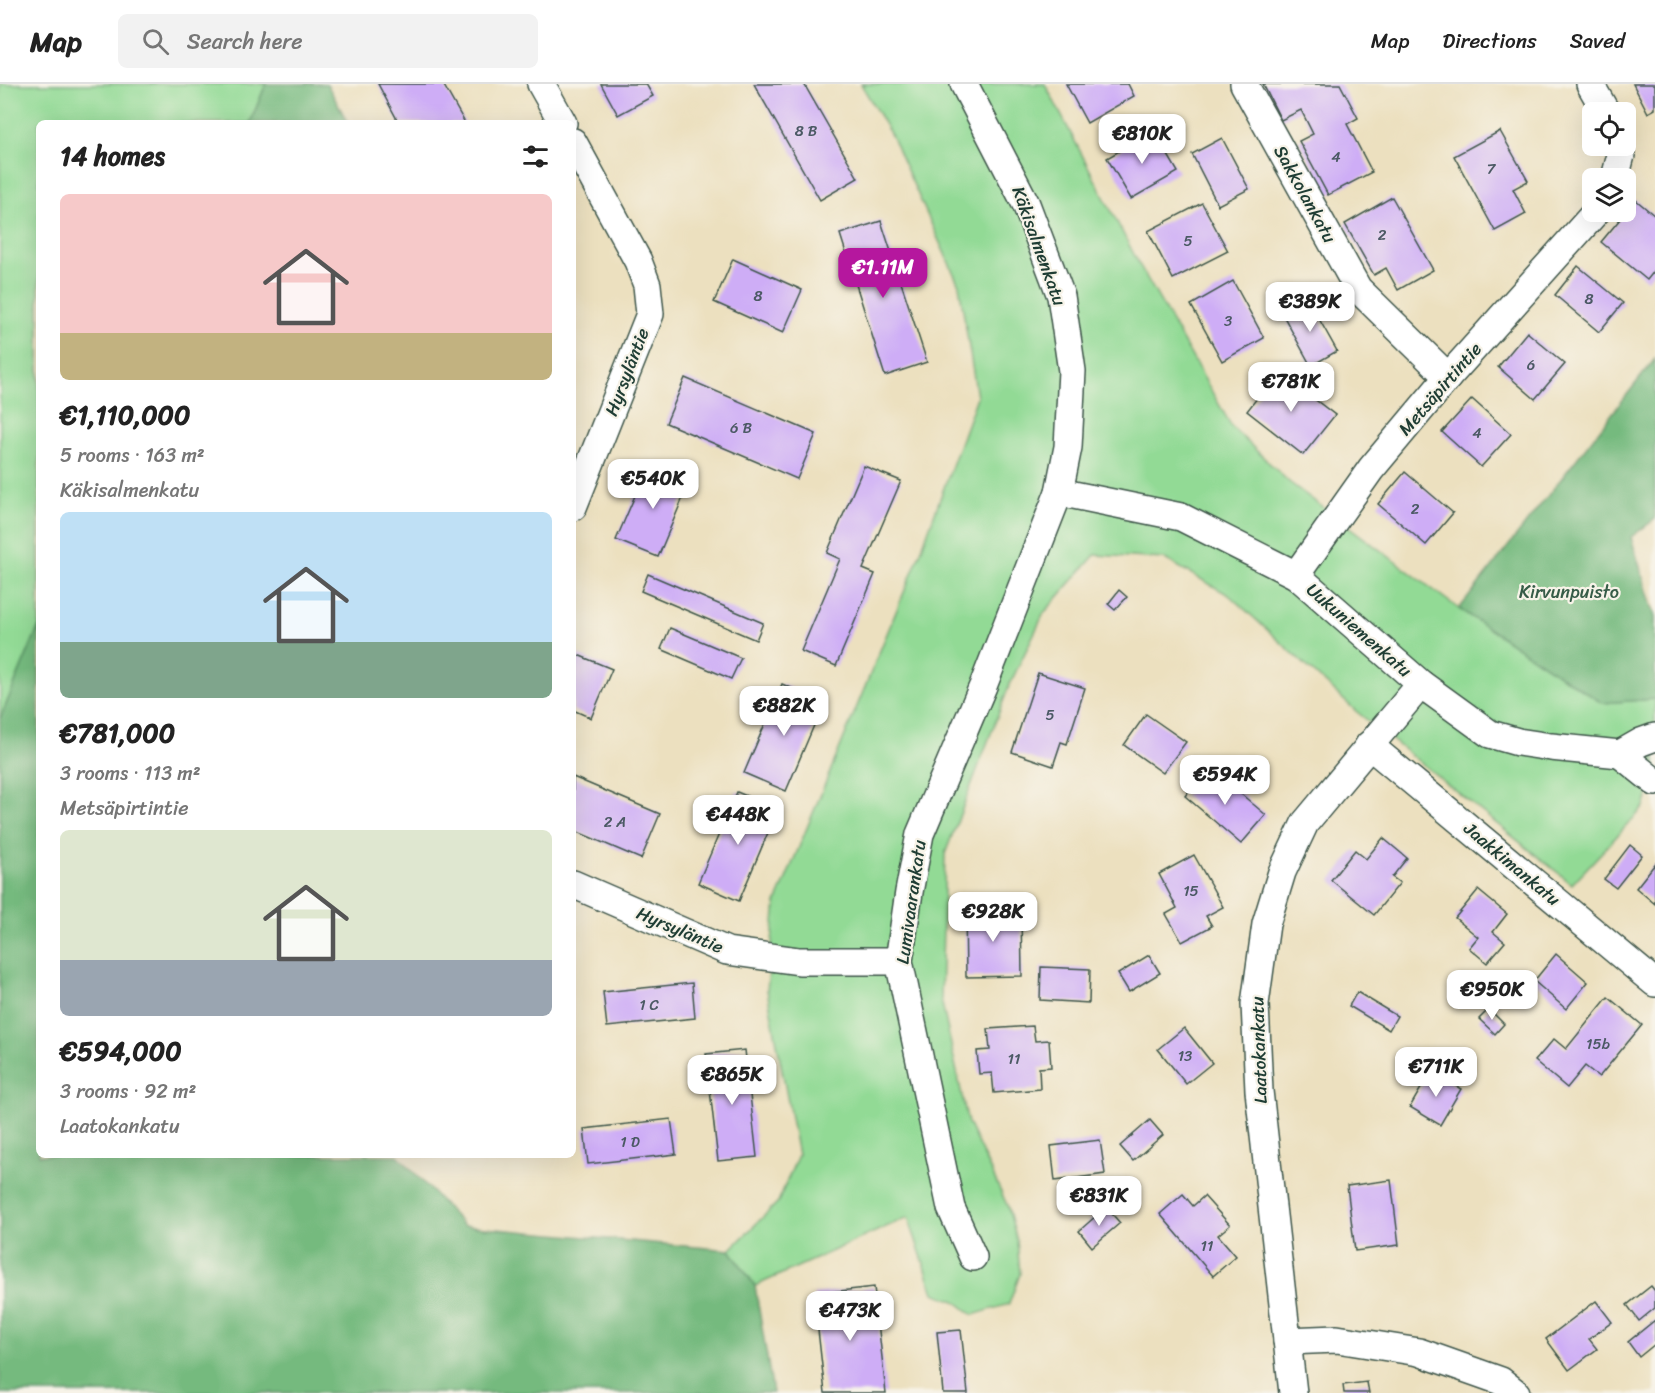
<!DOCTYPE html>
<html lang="en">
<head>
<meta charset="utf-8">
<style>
	:root { --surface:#fff; --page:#f2f2f2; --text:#222; --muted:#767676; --line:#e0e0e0; --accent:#b5179e }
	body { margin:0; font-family:Sriracha,sans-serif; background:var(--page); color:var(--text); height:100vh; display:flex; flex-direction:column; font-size:22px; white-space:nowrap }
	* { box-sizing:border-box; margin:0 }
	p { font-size:20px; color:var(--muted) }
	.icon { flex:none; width:33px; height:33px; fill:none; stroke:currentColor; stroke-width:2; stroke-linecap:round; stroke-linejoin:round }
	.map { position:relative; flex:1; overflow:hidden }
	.panel { position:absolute; left:36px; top:36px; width:540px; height:1038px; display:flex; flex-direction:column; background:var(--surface); border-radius:9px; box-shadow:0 6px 24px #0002 }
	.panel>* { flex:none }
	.controls { position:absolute; left:1582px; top:18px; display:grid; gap:12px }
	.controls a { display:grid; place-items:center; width:54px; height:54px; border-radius:9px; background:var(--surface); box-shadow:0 6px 24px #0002; font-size:30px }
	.price { position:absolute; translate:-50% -51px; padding:0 14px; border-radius:12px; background:#fff; color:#222; font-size:20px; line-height:39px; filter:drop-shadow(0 2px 3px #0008) }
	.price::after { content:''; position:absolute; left:50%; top:36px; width:18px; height:14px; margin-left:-9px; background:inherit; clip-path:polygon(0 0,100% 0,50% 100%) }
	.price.active { background:var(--accent); color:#fff }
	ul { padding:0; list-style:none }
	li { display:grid; align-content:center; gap:12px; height:318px; padding:0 24px }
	li span { display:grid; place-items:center; height:186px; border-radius:9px; color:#555 }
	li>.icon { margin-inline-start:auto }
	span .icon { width:108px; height:108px; fill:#fffc; stroke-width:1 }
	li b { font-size:26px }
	h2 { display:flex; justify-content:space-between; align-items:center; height:72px; padding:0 24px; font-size:26px }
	header { display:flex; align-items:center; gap:36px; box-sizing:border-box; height:84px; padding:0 30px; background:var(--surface); border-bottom:2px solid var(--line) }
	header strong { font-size:28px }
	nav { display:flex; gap:33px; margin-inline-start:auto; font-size:21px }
	.search { width:420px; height:54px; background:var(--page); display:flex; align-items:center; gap:15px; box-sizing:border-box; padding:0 21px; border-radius:9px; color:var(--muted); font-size:22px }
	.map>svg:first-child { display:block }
	.green { fill:#92da95; stroke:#588c64; stroke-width:1.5 }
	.forest { fill:#75ba7e; stroke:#4a7c59; stroke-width:1.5 }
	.building { fill:#ceadf6 }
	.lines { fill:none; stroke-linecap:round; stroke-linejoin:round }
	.street-casing { stroke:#3e5549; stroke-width:30 }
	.street { stroke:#fff; stroke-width:27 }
	.labels { text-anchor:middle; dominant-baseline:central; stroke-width:4.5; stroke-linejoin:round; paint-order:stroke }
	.number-label { font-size:15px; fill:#4b5964 }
	.street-label { font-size:18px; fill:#1f3d34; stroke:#f7f3e8 }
	.park-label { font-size:18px; fill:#365c47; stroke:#f7f3e8 }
</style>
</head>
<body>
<header>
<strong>Map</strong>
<div class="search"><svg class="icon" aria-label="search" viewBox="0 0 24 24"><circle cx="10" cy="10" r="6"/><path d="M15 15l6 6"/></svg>Search here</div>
<nav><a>Map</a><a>Directions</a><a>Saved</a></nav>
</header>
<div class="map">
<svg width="1655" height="1309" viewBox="0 0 1655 1309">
	<rect width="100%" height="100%" fill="#f7f3e8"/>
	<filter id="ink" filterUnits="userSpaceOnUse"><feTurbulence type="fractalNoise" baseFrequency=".0167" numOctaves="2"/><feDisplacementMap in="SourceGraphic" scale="12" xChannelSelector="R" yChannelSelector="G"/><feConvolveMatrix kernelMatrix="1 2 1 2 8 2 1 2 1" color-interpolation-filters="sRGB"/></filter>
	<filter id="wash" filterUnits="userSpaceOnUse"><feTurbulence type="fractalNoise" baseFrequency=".008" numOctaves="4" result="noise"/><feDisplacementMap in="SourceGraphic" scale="24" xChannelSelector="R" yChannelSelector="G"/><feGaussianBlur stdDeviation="1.35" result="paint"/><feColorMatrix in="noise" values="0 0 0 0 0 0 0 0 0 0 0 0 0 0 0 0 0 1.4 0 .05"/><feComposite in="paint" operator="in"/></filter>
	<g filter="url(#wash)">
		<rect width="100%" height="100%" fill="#ece0bf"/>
		<g class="green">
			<polygon points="0,0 266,0 250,39 39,39 39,542 0,635"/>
			<polygon points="861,0 1045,0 1139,180 1232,343 1289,398 1459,525 1602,619 1655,615 1655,689 1644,723 1572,800 1357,628 1229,511 1165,475 1095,471 1044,529 1009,602 945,770 941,915 968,1039 1008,1123 1017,1157 1020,1190 1009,1220 973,1231 955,1217 934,1209 908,1133 755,1202 730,1166 778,1118 798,1071 767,906 776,819 921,467 977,313 959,201 891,51"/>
		</g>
		<g class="forest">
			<polygon points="266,0 327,0 348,39 250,39"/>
			<polygon points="1655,275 1655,435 1631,453 1655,533 1655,615 1602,619 1459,525"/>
			<polygon points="39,542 39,1071 398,1071 464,1142 730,1166 755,1202 773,1309 0,1309 0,635"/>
		</g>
		<g id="blocks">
			<g class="building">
				<polygon points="378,0 443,0 465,39 399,39"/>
				<polygon points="601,0 646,0 653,12 618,31"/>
				<polygon points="754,0 804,0 858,94 820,116"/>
				<polygon points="1066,0 1128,0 1134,12 1087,39"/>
				<polygon points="1263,0 1340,0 1358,34 1347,40 1372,88 1328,111 1299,57 1313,50 1301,26 1281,36"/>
				<polygon points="1633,0 1655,0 1655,25 1648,29"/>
				<polygon points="1154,47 1178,88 1131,115 1107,74"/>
				<polygon points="1500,47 1528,97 1513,105 1526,130 1495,147 1454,72"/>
				<polygon points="1222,54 1249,105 1218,121 1192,70"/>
				<polygon points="1392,113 1433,186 1398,206 1386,184 1374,191 1345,140"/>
				<polygon points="1636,116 1655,132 1655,186 1647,196 1601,158"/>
				<polygon points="1202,119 1228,167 1173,195 1148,147"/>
				<polygon points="881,137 927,278 885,292 840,150"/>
				<polygon points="733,175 802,206 783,249 714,218"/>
				<polygon points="1578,182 1623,219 1599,248 1555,211"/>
				<polygon points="1233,197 1264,254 1222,277 1191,221"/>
				<polygon points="1309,217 1337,267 1311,282 1283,231"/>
				<polygon points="1527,248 1565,280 1535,315 1498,283"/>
				<polygon points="1278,287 1335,331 1303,371 1247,327"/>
				<polygon points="685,294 816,350 797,395 666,339"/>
				<polygon points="1472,315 1511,350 1481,383 1442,348"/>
				<polygon points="649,379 690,397 658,473 616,456"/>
				<polygon points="864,382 901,397 863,485 875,490 836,582 801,567 840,475 827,469"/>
				<polygon points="1405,388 1453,429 1426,461 1378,420"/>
				<polygon points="648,490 763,539 756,556 641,507"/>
				<polygon points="1119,506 1127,513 1115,526 1108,520"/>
				<polygon points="670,544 741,574 731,595 661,565"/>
				<polygon points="573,569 612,585 591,634 573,626"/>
				<polygon points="1038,589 1085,604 1067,660 1061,658 1053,682 1012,668"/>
				<polygon points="782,600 824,618 786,707 744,689"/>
				<polygon points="1146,630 1186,658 1163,689 1124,661"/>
				<polygon points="1209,683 1266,731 1241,760 1185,712"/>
				<polygon points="573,693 660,730 641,775 573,746"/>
				<polygon points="737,708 778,725 739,817 698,799"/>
				<polygon points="1383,754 1407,774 1392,793 1400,799 1374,831 1331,796 1355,766 1366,775"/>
				<polygon points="1630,761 1642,771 1616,804 1604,795"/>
				<polygon points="1194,771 1223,823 1206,832 1212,842 1182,858 1166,830 1177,824 1159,790"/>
				<polygon points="1655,780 1655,820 1636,804"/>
				<polygon points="1478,806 1507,830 1493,848 1505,858 1487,879 1469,864 1478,853 1455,834"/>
				<polygon points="965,825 1021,825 1022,892 966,893"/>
				<polygon points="1556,870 1588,898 1566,925 1534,897"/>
				<polygon points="1149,871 1160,889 1129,908 1118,890"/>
				<polygon points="1041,883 1090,885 1089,919 1040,916"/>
				<polygon points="692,899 695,934 607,943 603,908"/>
				<polygon points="1357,908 1397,932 1389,946 1349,922"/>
				<polygon points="1608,913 1642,941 1599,993 1585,982 1567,1004 1535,977 1554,955 1566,965"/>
				<polygon points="1489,925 1504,940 1495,950 1479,935"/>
				<polygon points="1033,942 1035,957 1049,956 1051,983 1039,984 1040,1005 994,1009 992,989 979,990 977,967 990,966 988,945"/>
				<polygon points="1184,944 1212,979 1186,1000 1158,965"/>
				<polygon points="745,966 757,1073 718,1077 706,970"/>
				<polygon points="1431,987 1461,1005 1440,1041 1410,1023"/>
				<polygon points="671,1035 676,1070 588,1080 584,1045"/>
				<polygon points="1150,1036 1163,1051 1133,1077 1120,1062"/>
				<polygon points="1100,1056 1105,1090 1055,1097 1051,1062"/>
				<polygon points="1391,1096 1399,1161 1355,1167 1347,1102"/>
				<polygon points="1183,1110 1193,1122 1204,1112 1230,1141 1218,1151 1236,1172 1213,1192 1160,1130"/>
				<polygon points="1106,1123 1120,1139 1092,1163 1079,1147"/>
				<polygon points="1651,1202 1655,1207 1655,1224 1639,1237 1627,1221"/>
				<polygon points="874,1203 886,1309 825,1309 814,1210"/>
				<polygon points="1596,1217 1612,1238 1589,1255 1597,1265 1569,1286 1546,1255"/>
				<polygon points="1655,1236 1655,1260 1639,1273 1628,1258"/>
				<polygon points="961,1246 968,1309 943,1309 937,1248"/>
				<polygon points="1367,1298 1369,1309 1344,1309 1343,1301"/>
			</g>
		</g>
	</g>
	<g filter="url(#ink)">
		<use href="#blocks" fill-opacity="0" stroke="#3e5549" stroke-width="1.5"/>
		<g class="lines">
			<defs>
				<g id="street">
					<polyline points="541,0 563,39"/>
					<polyline points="964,0 1026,120 1061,212 1072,287 1068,363 1059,408 983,602 920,750 909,808 899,877 951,1124 973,1173"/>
					<polyline points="1244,0 1358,205 1448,293"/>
					<polyline points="1590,0 1606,28"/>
					<polyline points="573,58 638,177 647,201 650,230 573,423"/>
					<polyline points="1615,94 1621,71 1619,62"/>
					<polyline points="1059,408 1181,433 1296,491 1421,600 1490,650 1518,658 1551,663 1620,670 1641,658 1655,653"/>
					<polyline points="1296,491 1371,385 1448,293 1596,128"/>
					<polyline points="1369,661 1655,899"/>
					<polyline points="1620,670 1655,698"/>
					<polyline points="573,800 727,867 799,877 899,877"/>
					<polyline points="1287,1257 1337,1255 1419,1268 1501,1297 1516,1309"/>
					<polyline points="1293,1309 1259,1007 1255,920 1266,840 1282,788 1305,739 1421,600"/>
				</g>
			</defs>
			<use href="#street" class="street-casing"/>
			<use href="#street" class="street"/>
		</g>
	</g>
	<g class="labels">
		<g class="number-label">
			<text x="806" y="47">8 B</text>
			<text x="1336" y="73">4</text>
			<text x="1491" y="85">7</text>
			<text x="1382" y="151">2</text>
			<text x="1188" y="157">5</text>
			<text x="758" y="212">8</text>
			<text x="1589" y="215">8</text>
			<text x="1228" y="237">3</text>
			<text x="1531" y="281">6</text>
			<text x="741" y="344">6 B</text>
			<text x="1477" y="349">4</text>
			<text x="1415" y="425">2</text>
			<text x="1050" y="631">5</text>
			<text x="615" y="738">2 A</text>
			<text x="1191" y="807">15</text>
			<text x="649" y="921">1 C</text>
			<text x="1598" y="960">15b</text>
			<text x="1185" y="972">13</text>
			<text x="1014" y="975">11</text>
			<text x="630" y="1058">1 D</text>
			<text x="1207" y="1162">11</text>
		</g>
		<g class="street-label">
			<text transform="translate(1305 110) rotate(61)">Sakkolankatu</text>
			<text transform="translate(1039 162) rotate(70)">Käkisalmenkatu</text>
			<text transform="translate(627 288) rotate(-69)">Hyrsyläntie</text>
			<text transform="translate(1440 305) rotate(-49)">Metsäpirtintie</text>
			<text transform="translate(1359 546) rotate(41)">Uukuniemenkatu</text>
			<text transform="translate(1512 780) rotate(40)">Jaakkimankatu</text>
			<text transform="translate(911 818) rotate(-82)">Lumivaarankatu</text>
			<text transform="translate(680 846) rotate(23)">Hyrsyläntie</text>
			<text transform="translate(1259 966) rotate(-92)">Laatokankatu</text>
		</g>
		<g class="park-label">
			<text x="1569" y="508">Kirvunpuisto</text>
		</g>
	</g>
</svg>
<div class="controls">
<a><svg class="icon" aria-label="locate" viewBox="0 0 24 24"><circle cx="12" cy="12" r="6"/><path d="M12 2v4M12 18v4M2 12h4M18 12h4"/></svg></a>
<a><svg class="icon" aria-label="layers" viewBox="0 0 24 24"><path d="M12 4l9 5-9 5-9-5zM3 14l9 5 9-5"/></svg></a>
</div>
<b class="price" style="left:1142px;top:81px">€810K</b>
<b class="price active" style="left:883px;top:215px">€1.11M</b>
<b class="price" style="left:1310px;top:249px">€389K</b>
<b class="price" style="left:1291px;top:329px">€781K</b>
<b class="price" style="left:653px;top:426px">€540K</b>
<b class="price" style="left:784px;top:653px">€882K</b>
<b class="price" style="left:1225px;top:722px">€594K</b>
<b class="price" style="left:738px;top:762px">€448K</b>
<b class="price" style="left:993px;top:859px">€928K</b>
<b class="price" style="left:1492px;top:937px">€950K</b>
<b class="price" style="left:1436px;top:1014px">€711K</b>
<b class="price" style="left:732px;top:1022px">€865K</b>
<b class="price" style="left:1099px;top:1143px">€831K</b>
<b class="price" style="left:850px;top:1258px">€473K</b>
<section class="panel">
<h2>14 homes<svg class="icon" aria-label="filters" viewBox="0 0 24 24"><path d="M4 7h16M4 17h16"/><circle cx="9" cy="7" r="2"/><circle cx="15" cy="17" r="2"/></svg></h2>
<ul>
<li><span style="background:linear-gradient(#f6c9c9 75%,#c2b280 0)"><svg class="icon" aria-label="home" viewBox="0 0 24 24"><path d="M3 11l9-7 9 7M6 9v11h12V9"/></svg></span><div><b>€1,110,000</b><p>5 rooms · 163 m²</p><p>Käkisalmenkatu</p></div></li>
<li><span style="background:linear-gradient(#bfe0f5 70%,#7fa58c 0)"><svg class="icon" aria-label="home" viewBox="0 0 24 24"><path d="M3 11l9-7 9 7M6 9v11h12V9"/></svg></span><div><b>€781,000</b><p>3 rooms · 113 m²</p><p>Metsäpirtintie</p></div></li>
<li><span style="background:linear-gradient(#dfe7d0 70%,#9aa5b1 0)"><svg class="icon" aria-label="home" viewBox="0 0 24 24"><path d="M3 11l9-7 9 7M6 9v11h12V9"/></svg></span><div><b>€594,000</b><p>3 rooms · 92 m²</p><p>Laatokankatu</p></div></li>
</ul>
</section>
</div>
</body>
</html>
